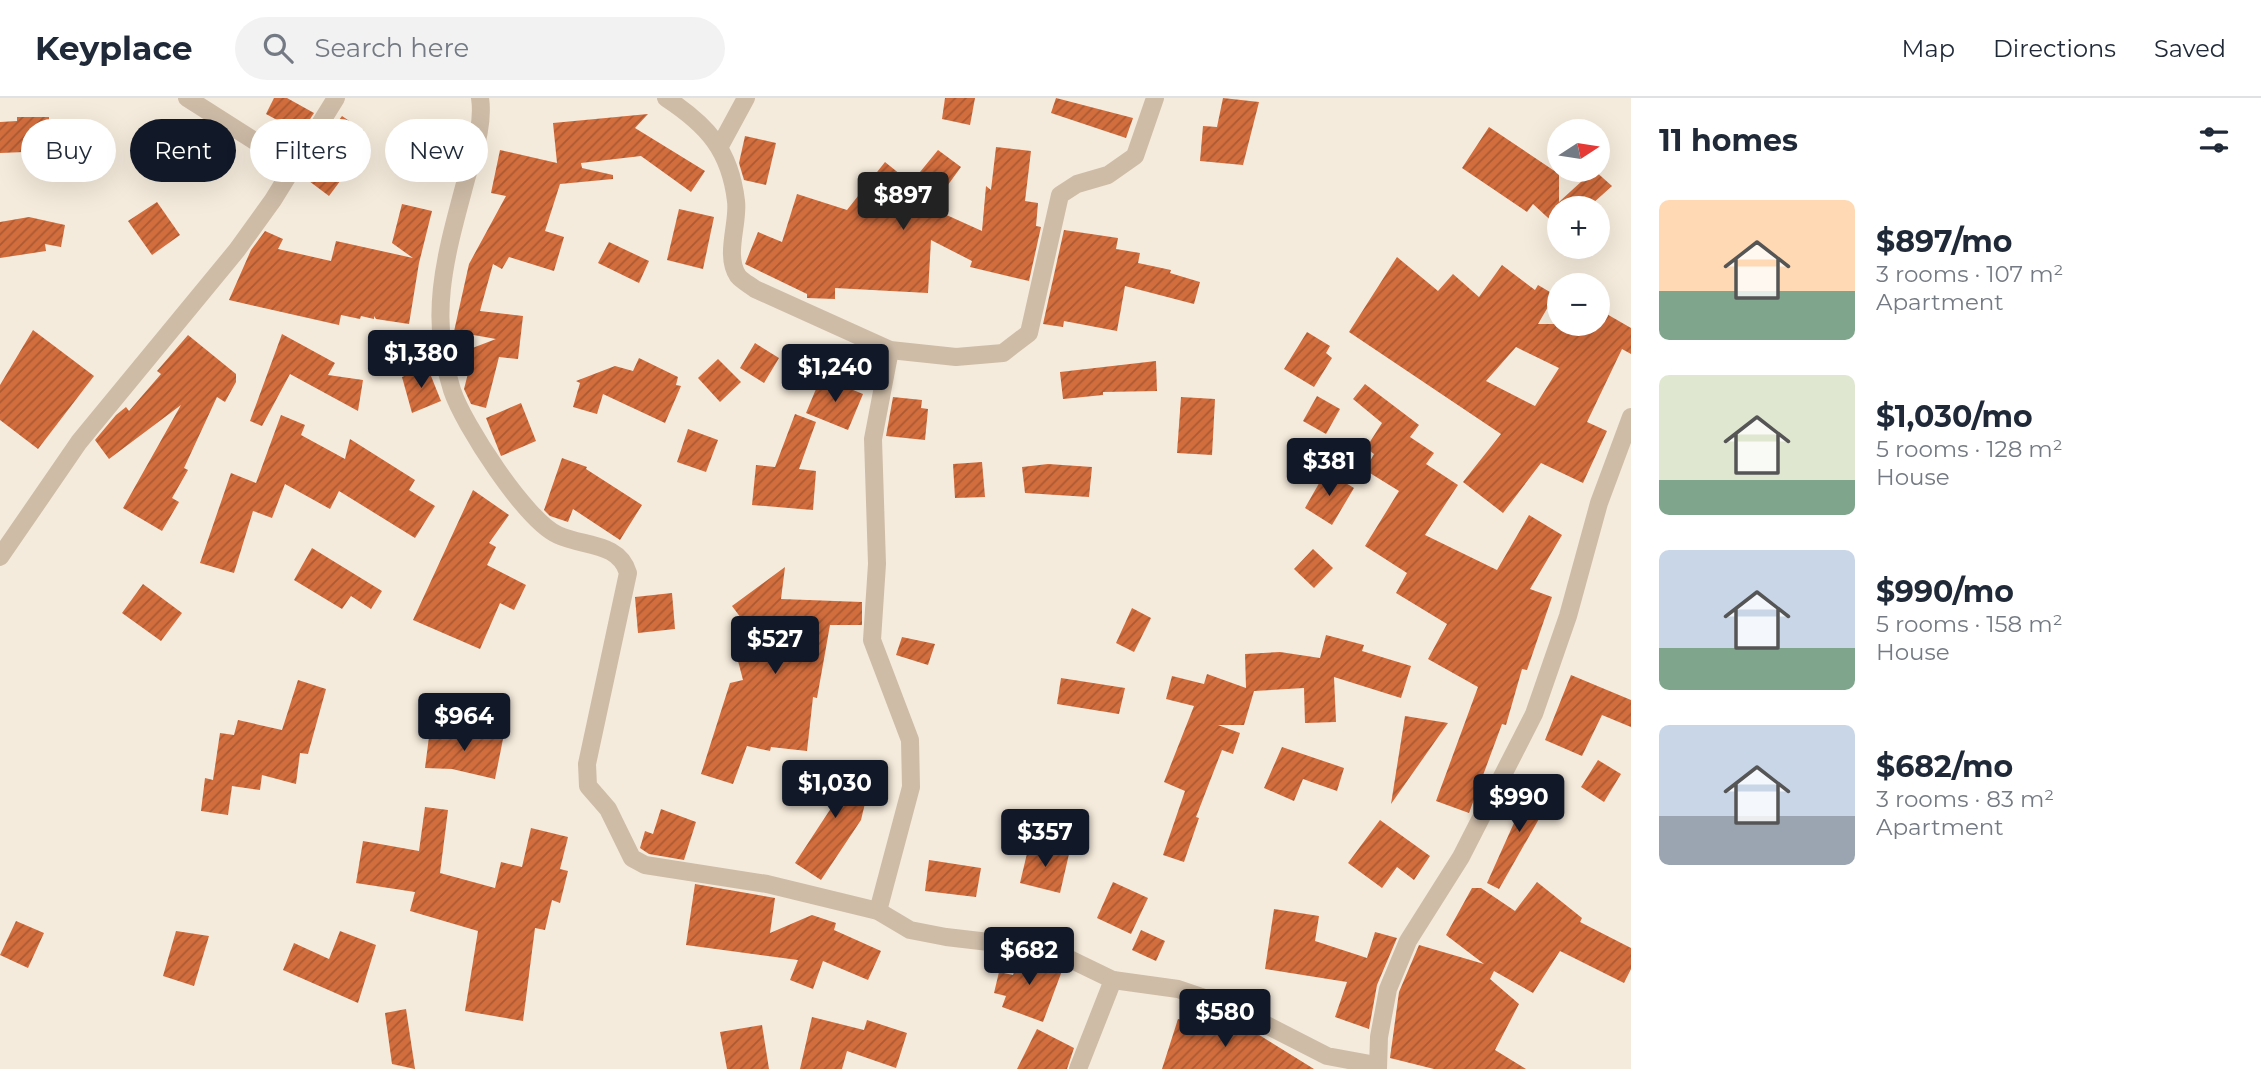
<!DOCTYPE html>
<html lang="en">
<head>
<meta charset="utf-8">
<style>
	:root { --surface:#fff; --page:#f2f2f3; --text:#1f2937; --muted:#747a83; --line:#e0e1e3; --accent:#111827 }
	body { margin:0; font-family:Montserrat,sans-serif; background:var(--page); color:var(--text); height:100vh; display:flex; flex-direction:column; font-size:26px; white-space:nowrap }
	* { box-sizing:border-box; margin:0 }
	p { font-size:23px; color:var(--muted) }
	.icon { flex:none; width:38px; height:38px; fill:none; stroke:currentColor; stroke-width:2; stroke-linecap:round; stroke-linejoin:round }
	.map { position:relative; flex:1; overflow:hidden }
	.drawer { display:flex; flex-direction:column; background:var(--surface); width:630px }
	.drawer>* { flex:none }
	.top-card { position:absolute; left:21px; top:21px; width:665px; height:63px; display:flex; gap:14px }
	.needle { width:46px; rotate:78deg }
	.controls { position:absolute; left:1547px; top:21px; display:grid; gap:14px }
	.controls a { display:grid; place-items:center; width:63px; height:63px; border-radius:50%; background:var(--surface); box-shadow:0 7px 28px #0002; font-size:35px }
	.price { position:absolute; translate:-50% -60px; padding:0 16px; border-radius:7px; background:var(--accent); color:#fff; font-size:23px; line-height:46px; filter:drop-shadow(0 2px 4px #0008) }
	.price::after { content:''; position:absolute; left:50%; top:42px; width:21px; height:16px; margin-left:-10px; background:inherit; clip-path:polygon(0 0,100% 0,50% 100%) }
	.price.selected { background:#222; color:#fff }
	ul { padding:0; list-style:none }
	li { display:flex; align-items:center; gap:21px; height:175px; padding:0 28px }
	li span { display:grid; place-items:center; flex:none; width:196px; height:140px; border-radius:10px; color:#555 }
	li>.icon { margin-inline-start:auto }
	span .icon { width:84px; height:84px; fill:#fffc; stroke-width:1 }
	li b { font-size:30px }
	h2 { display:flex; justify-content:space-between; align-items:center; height:84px; padding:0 28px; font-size:30px }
	.pill { padding:0 24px; border-radius:32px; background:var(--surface); box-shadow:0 7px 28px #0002; font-size:24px; line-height:63px }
	.pill.selected { background:var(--accent); color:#fff }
	header { display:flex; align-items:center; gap:42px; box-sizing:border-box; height:98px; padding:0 35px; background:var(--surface); border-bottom:2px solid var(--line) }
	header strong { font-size:33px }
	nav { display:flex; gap:38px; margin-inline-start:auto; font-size:24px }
	.search { width:490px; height:63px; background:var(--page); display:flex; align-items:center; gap:18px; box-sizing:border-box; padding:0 24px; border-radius:38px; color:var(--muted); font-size:26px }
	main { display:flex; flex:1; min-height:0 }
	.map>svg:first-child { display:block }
	.building { fill:url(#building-hatch); fill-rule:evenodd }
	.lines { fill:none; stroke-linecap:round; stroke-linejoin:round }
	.street { stroke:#cebca7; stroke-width:18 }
</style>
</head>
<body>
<header>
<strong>Keyplace</strong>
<div class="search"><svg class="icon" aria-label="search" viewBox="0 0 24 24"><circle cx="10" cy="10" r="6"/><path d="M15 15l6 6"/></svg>Search here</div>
<nav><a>Map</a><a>Directions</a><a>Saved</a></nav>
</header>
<main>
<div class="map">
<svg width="1631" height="971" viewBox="0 0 1631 971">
	<defs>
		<pattern id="building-hatch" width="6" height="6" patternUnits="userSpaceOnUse" patternTransform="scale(1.75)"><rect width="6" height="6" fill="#d26d3d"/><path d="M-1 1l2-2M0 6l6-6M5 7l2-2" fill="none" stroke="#ab5a33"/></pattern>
	</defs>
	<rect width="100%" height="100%" fill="#f5ebdc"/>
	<g class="building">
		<polygon points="274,0 287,0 314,15 301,35 266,16"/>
		<polygon points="945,0 975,0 970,27 942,21"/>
		<polygon points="1056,0 1133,20 1126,40 1051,15"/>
		<polygon points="1223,0 1259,4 1243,67 1200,63 1203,28 1217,29"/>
		<polygon points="648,16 635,30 705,73 691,94 641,58 581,65 582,70 613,77 613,81 560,86 545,133 564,139 554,173 509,159 502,171 493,166 480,213 523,218 518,261 499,259 486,310 471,306 464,291 473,256 462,254 496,241 468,236 456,259 453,238 469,166 506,98 491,95 500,52 557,65 553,25"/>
		<polygon points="342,18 364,33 345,61 352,67 329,98 305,80 327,49 321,46"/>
		<polygon points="17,19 49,19 49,53 0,55 0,24 17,23"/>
		<polygon points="1489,29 1559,76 1559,104 1594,72 1612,88 1592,106 1596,110 1559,110 1559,130 1533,106 1527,114 1462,70"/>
		<polygon points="745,38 776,45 766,87 744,82 739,65"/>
		<polygon points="165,40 188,60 171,80 149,61"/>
		<polygon points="996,49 1031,53 1025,103 1038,105 1036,128 1041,129 1029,183 970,169 972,163 931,142 928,195 835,190 835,201 807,200 807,196 745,166 758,134 782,144 797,96 847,112 885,64 911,85 938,52 961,69 931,110 982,133 986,88 991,92"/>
		<polygon points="157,104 180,137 152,157 128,123"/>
		<polygon points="402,106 432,113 419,165 409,226 376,221 374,218 374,221 361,218 360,221 341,217 339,227 229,202 251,152 265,133 283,141 278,151 331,163 336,143 413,160 392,145"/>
		<polygon points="679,111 714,119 703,171 667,162"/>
		<polygon points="29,119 65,127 61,149 45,146 46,153 0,160 0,124"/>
		<polygon points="1064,132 1118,140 1116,151 1140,155 1138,165 1171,172 1170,175 1200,184 1194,206 1125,188 1117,233 1064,223 1063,229 1043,226"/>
		<polygon points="609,144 649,163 639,185 598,165"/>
		<path d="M1397,159L1438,193L1453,176L1479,199L1502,167L1535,192L1538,187L1555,197L1538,226H1598V211L1631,230V256L1622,251L1587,324L1607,333L1583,385L1541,365L1503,415L1463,384L1501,336L1349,234ZM1516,249L1559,270L1535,308L1486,283Z"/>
		<polygon points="33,232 94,278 38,351 0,322 0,287"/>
		<polygon points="1307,234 1330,248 1326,255 1332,260 1314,289 1284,271"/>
		<polygon points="282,236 335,265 328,277 363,282 358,313 290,276 262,328 250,323"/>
		<polygon points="188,237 236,276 236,284 225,304 217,299 184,370 188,372 172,400 179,404 162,433 123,410 181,307 109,361 95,342 116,317 126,309 129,313 161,276 157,273"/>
		<polygon points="755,245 779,260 764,285 740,270"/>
		<polygon points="639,260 678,279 676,287 681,288 665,325 603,296 597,316 573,309 580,285 576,283 615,268 633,273"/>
		<polygon points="718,261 741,284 720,304 698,280"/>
		<polygon points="1156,263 1157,293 1103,294 1103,297 1063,301 1060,274"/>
		<polygon points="427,268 441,303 412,315 402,279"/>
		<polygon points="821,279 863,296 848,332 806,315"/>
		<polygon points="1365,286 1419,327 1410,339 1434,355 1426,366 1458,387 1425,437 1497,472 1529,417 1562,437 1530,491 1552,499 1527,572 1522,571 1506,627 1502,626 1469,715 1436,703 1478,589 1428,561 1447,526 1396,495 1407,475 1365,448 1399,393 1365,372 1374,356 1366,350 1382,325 1353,301"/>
		<polygon points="1317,298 1340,311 1326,336 1303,323"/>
		<polygon points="893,299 922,302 921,310 928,311 925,342 886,338"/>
		<polygon points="1181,299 1215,301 1212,357 1177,355"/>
		<polygon points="521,305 536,343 501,358 486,320"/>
		<polygon points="795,316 816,324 799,371 816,373 813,412 752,407 756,367 775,369"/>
		<polygon points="281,317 305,327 301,337 345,361 350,341 415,382 409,392 435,408 415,440 339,393 330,411 285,386 272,420 253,413 234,475 200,465 231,375 256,385"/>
		<polygon points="688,331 718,342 706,374 677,364"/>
		<polygon points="562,360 587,369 586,371 642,407 620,442 573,411 568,424 550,418 544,412"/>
		<polygon points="982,364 985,399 955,400 953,366"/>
		<polygon points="1048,366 1092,369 1089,399 1025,395 1022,369"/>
		<polygon points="1326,373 1354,390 1332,427 1305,410"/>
		<polygon points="473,392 509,417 489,445 496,449 487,467 526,487 514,512 500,505 480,551 413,522"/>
		<polygon points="312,450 382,493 371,511 351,498 342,511 294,482"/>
		<polygon points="1313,451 1333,470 1314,490 1294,471"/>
		<polygon points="785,469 781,501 862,504 862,527 830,527 817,600 813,599 807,653 771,649 770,653 747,648 733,686 701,676 730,585 743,582 737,559 765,552 732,508"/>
		<polygon points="143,486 182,515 161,543 122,515"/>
		<polygon points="672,495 675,531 638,535 635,499"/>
		<polygon points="1132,510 1151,520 1134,554 1116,545"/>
		<polygon points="1326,537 1364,547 1362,553 1411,568 1401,600 1334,579 1336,624 1305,625 1304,590 1254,593 1244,627 1218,627 1240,635 1233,656 1222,652 1196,719 1199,720 1184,764 1163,757 1185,693 1164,684 1194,608 1166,601 1172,578 1204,586 1207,576 1246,590 1245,556 1280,554 1320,560"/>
		<polygon points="902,539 935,546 928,567 896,557"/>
		<polygon points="1571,577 1631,602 1631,629 1602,617 1582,658 1545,642"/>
		<polygon points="1061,580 1125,590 1119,616 1057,606"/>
		<polygon points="298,582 326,591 308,656 300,655 296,686 262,677 260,692 232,688 228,717 201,713 205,680 213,682 220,635 234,637 238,622 282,632"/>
		<polygon points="1405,618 1448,625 1391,706"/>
		<polygon points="430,631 503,641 495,681 452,671 425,670"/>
		<polygon points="1282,649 1344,670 1337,693 1303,681 1294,703 1264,690"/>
		<polygon points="1598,662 1621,676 1604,704 1581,689"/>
		<polygon points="823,668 871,680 861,722 821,782 795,765 839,698 817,693"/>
		<polygon points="1531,687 1552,698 1499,791 1487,785"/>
		<polygon points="425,709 448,712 440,775 495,790 501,764 522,769 531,730 568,739 560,771 568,773 560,805 552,802 545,832 535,830 523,923 465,913 478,833 410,813 415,794 356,785 363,743 419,753"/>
		<polygon points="661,711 696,724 684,762 649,756 640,750 645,733 653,736"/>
		<polygon points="1380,722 1430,758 1414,782 1397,769 1382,790 1348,765"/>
		<polygon points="1029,747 1069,756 1060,795 1020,785"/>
		<polygon points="929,762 981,770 976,799 925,793"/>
		<polygon points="1113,784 1148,800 1131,836 1097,820"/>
		<polygon points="1537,784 1582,820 1580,824 1631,850 1631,871 1624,885 1560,853 1533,895 1494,873 1490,881 1519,906 1495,952 1526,971 1434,971 1390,960 1399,894 1419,847 1484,866 1446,837 1472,790 1481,790 1515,813"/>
		<polygon points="695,786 775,800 770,835 812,817 836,825 834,832 881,853 868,882 823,863 813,891 790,882 798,862 686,847"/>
		<polygon points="1274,811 1319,818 1315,843 1367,860 1375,834 1397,840 1377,887 1369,931 1335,919 1347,884 1265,871"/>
		<polygon points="16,823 44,835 28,870 0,857"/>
		<polygon points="1141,832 1165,843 1156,863 1132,852"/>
		<polygon points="176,833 209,838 194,888 163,878"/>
		<polygon points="340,833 376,847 358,905 283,872 294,845 329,861"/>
		<polygon points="1019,859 1042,862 1063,870 1043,924 1002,909 1006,898 994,895 999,874 1013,877"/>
		<polygon points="406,911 415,971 392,966 385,915"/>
		<polygon points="1207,918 1256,935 1314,971 1162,971 1178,921 1203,929"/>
		<polygon points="812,919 864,932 867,922 907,935 896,970 847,953 842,971 800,971"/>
		<polygon points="762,927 769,971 727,971 720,934"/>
		<polygon points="1037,931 1074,950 1067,971 1017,971"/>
	</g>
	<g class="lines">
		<g class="street">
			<polyline points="187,0 294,68"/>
			<path d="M480,0C484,26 474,54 467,78C447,153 427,215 452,292C463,326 526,423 558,437C584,449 619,444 628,475L587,666L588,688L608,711L632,760L645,767L767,786L878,813L910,832L946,839L1049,851L1113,882L1178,891L1231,909L1327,958L1376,967"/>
			<path d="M666,0C707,27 730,52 736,103C739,125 724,157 738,178C742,183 750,187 755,191L890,252L956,259L1003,255L1029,235L1060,97L1077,86L1108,77L1135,58L1155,0"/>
			<polyline points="720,48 746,0"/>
			<polyline points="0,459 79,344 237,152 273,102 336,0"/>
			<polyline points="878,813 911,689 910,642 872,542 877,466 873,341 890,252"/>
			<polyline points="1078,971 1113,882"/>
			<polyline points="1378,971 1379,939 1388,891 1408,843 1461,759 1534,616 1568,518 1599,405 1631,319"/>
		</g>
	</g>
</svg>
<div class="controls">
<a><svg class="needle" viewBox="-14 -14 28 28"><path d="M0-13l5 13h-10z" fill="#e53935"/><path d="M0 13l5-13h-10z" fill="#747a83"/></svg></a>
<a>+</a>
<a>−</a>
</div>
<b class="price selected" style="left:903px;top:134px">$897</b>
<b class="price" style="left:421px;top:292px">$1,380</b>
<b class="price" style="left:835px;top:306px">$1,240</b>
<b class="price" style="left:1329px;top:400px">$381</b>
<b class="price" style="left:775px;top:578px">$527</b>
<b class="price" style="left:464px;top:655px">$964</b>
<b class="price" style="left:835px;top:722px">$1,030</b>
<b class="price" style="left:1519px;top:736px">$990</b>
<b class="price" style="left:1045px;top:771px">$357</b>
<b class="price" style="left:1029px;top:889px">$682</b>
<b class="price" style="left:1225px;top:951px">$580</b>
<div class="top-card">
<a class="pill">Buy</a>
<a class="pill selected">Rent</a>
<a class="pill">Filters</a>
<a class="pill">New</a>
</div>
</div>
<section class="drawer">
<h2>11 homes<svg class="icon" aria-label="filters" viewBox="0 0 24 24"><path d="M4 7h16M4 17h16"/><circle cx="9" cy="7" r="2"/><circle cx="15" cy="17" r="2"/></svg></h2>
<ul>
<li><span style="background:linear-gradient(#ffd9b3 65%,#7fa58c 0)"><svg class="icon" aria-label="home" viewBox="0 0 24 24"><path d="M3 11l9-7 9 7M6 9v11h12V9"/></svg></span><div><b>$897/mo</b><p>3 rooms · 107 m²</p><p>Apartment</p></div></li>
<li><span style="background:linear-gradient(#dfe7d0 75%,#7fa58c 0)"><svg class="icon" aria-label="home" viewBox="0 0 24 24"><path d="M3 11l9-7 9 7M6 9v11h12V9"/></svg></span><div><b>$1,030/mo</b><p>5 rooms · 128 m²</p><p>House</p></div></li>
<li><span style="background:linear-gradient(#c9d6e8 70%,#7fa58c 0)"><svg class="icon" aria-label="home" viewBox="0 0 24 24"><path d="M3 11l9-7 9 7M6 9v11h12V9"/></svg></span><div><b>$990/mo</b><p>5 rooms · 158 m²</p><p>House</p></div></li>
<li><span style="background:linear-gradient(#c9d6e8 65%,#9aa5b1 0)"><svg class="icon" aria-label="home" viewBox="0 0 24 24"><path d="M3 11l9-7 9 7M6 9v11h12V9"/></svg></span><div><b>$682/mo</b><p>3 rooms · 83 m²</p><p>Apartment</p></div></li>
</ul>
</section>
</main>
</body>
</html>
